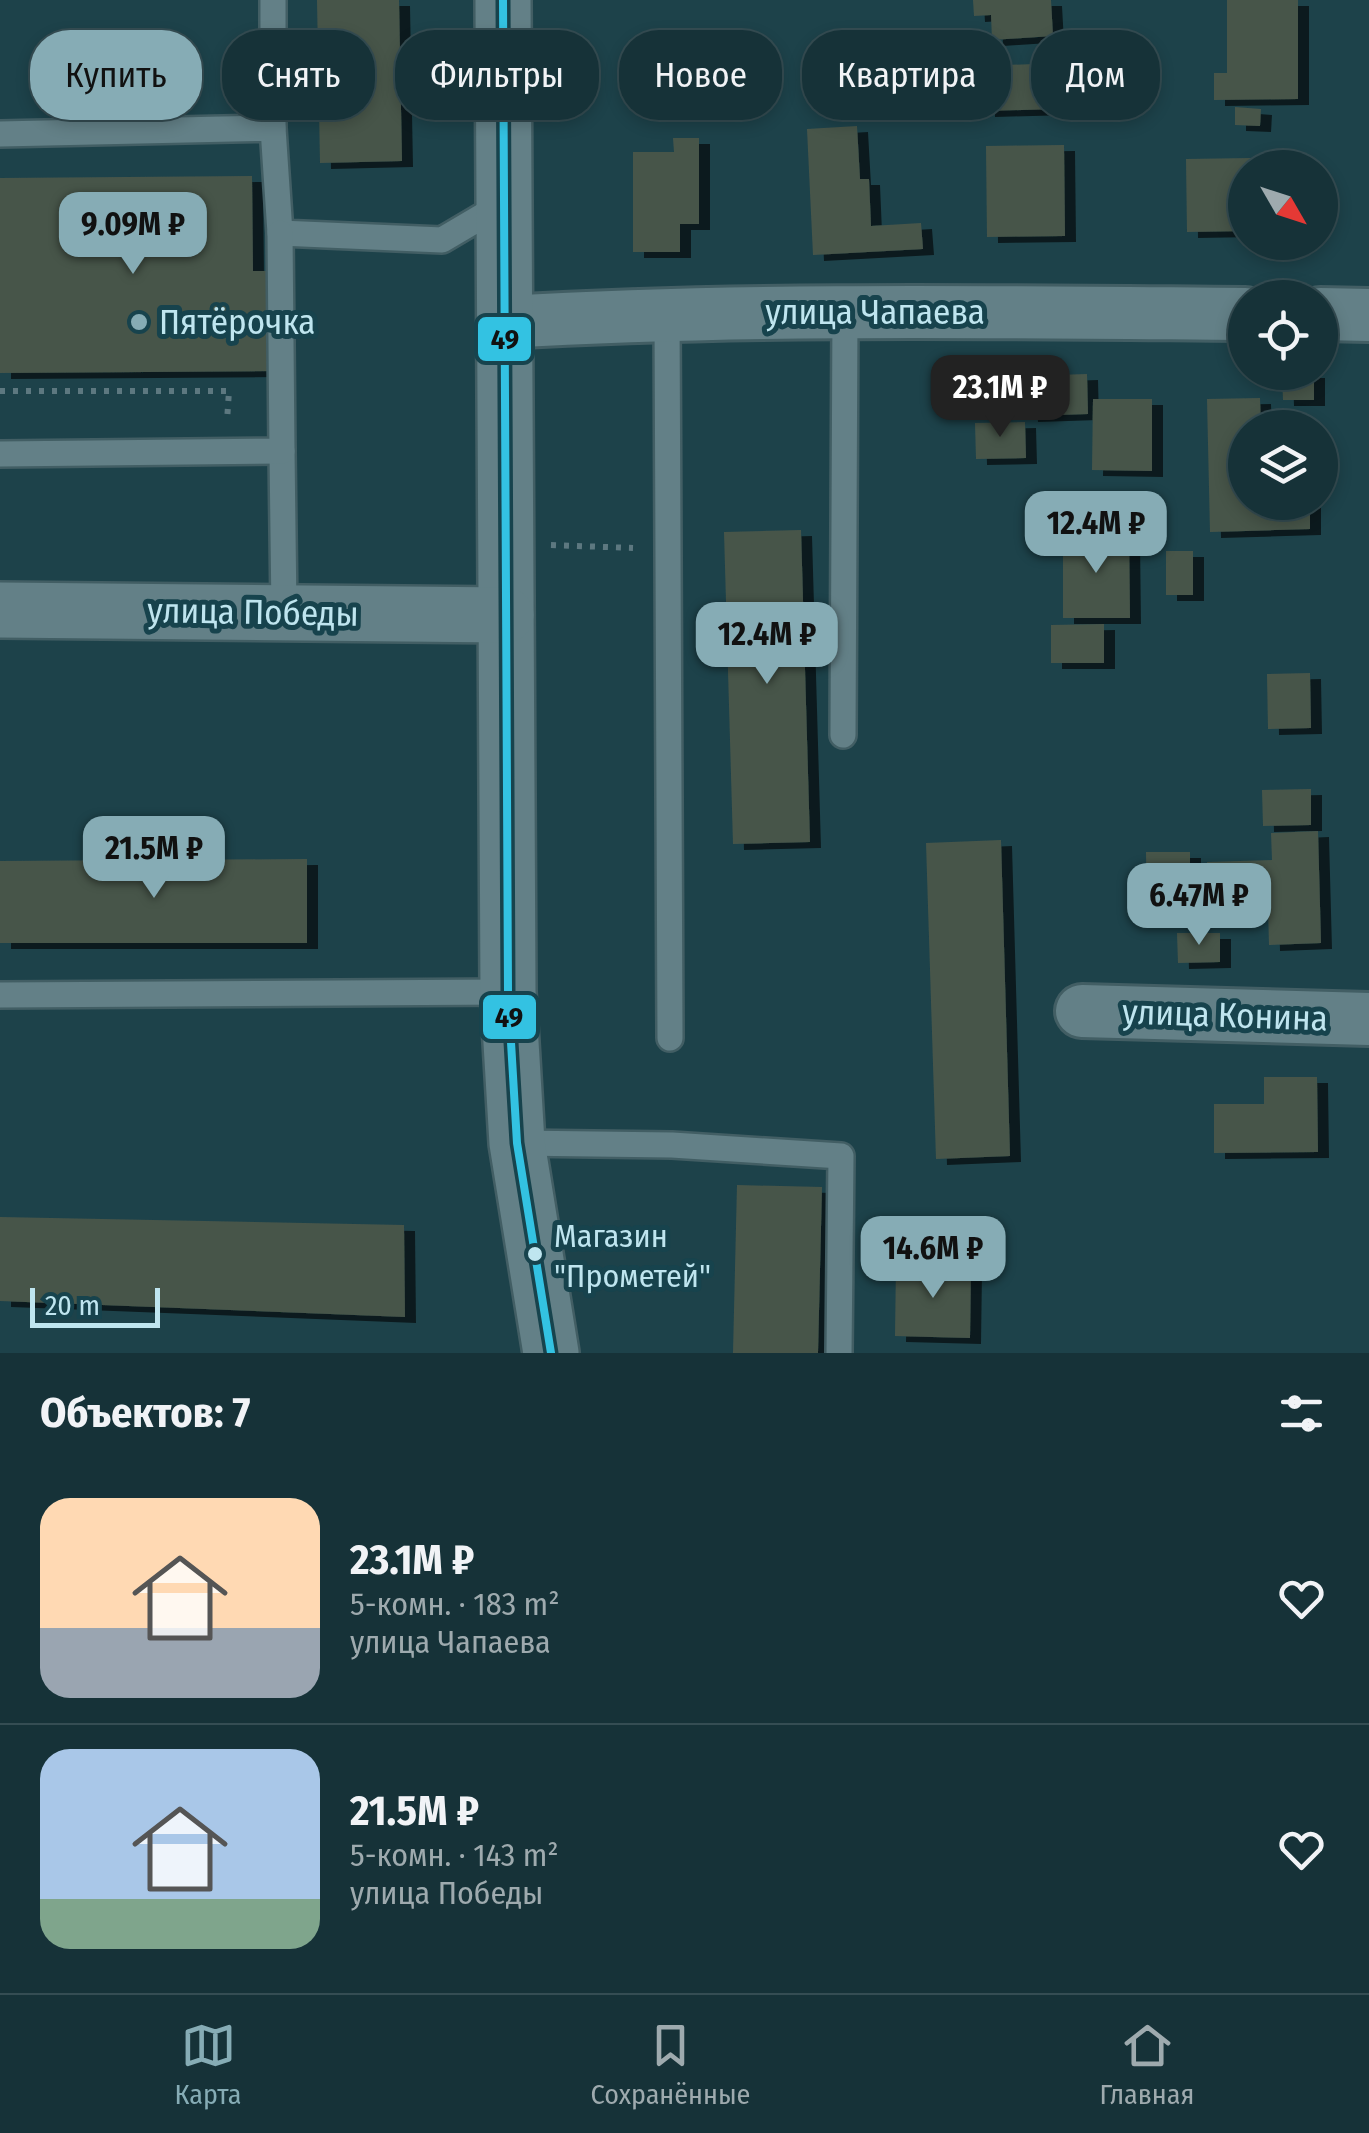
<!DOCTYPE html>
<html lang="ru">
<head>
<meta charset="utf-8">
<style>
	:root { --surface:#163238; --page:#233e43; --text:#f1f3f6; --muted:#9eaaae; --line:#354d53; --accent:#86acb5 }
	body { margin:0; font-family:"Fira Sans Condensed",sans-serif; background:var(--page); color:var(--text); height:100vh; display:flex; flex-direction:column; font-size:38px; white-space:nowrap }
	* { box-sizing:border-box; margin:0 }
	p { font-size:32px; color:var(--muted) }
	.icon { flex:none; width:55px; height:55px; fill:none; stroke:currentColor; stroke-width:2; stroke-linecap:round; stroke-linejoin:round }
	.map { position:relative; height:1353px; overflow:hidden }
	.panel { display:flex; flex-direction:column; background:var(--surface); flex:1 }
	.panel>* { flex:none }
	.top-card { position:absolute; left:30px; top:30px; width:1310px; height:90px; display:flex; gap:20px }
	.needle { width:65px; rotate:129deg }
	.controls { position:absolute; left:1228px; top:150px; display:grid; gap:20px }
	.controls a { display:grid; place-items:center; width:110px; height:110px; border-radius:50%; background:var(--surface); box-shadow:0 5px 15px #0003,0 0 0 2px var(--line); font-size:50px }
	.scale { position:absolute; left:30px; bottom:25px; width:130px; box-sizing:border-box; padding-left:10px; border:5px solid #bfe5ef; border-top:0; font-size:28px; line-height:35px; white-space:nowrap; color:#bfe5ef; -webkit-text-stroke:8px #17434d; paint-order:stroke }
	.price { position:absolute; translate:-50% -85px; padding:0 22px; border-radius:20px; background:var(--accent); color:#111; font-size:32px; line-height:65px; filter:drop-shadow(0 2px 5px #0008) }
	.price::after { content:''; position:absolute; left:50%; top:60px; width:30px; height:22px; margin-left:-15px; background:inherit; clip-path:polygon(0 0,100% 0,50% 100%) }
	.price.current { background:#222; color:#fff }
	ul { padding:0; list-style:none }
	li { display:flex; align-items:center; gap:30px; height:250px; padding:0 40px }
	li+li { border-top:2px solid var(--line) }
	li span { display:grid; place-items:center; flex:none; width:280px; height:200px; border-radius:30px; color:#555 }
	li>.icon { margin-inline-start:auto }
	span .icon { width:120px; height:120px; fill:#fffc; stroke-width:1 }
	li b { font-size:42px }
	h2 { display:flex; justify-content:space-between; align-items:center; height:120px; padding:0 40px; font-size:42px }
	.chip { padding:0 35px; border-radius:40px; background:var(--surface); box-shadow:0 5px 15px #0003,0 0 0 2px var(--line); font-size:35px; line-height:90px }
	.chip.current { background:var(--accent); color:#111 }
	.dock { display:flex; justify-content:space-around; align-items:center; height:140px; border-top:2px solid var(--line); background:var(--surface); font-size:28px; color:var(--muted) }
	.dock a { display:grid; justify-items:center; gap:5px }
	.dock .current { color:var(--accent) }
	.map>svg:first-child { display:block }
	.building { fill:#47554a; filter:url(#shadow) }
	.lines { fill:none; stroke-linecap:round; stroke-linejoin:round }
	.service-casing { stroke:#425e64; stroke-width:30 }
	.minor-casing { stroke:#425e64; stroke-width:58 }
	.tertiary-casing { stroke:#425e64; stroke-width:60 }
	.path { stroke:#5d7880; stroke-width:6; stroke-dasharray:5 8; stroke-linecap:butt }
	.service { stroke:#638087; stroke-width:25 }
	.minor { stroke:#638087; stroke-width:52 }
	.tertiary { stroke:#638087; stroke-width:55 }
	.bus-1-casing { stroke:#17434d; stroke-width:15 }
	.bus-1 { stroke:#33c2e2; stroke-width:8 }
	.poi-dot { fill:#86acb5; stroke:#17434d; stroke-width:4 }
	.bus-dot { fill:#bfe5ef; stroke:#17434d; stroke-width:4 }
	.labels { text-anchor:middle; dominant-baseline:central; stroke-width:10; stroke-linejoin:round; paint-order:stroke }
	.bus-label { font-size:32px; fill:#bfe5ef; stroke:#17434d; text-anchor:start }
	.street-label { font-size:35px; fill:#bfe5ef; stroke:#17434d }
	.poi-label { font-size:35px; fill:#bfe5ef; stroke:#17434d; text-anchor:start }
	.line-badge { stroke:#17434d; stroke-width:4 }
	.pale-badge-label { font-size:28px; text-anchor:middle; font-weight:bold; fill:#111 }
</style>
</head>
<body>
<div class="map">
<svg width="1369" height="1353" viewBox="0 0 1369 1353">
	<defs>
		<filter id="shadow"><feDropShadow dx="11" dy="6" stdDeviation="0" flood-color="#0009"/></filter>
	</defs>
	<rect width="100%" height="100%" fill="#1d424a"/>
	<g class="building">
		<polygon points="317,0 399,0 402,161 320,163"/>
		<polygon points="973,0 1051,0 1053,36 992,40 991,15 974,16"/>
		<polygon points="1227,0 1298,0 1298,99 1214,100 1214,73 1227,73"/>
		<polygon points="891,53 893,98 816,100 814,56"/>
		<polygon points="1058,63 1059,109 984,111 983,66"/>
		<polygon points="1235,107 1261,109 1260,126 1235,125"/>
		<polygon points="857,126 860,179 869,179 871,226 921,223 923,249 813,255 807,129"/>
		<polygon points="673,138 699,138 699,224 680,224 680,252 633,252 633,152 674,152"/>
		<polygon points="1064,145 1065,236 987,237 986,146"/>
		<polygon points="1251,158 1251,168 1245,168 1245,231 1187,232 1186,159"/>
		<polygon points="252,176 253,271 278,271 277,371 0,373 0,178"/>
		<polygon points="1282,372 1314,372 1314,400 1283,400"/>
		<polygon points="1087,374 1088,414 1027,416 1025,376"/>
		<polygon points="1260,398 1261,428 1245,428 1245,502 1310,502 1310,529 1210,532 1207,399"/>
		<polygon points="1093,399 1152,399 1152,471 1092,470"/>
		<polygon points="1025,422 1026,458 976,459 975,423"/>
		<polygon points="801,530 810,842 733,844 724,532"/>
		<polygon points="1063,534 1129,534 1130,618 1063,618"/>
		<rect x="1166" y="551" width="27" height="44"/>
		<polygon points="1104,624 1104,663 1051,663 1051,625"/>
		<polygon points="1310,673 1311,728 1268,729 1267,674"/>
		<polygon points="1311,789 1311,825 1263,826 1262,790"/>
		<polygon points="1318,831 1321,943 1269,945 1268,908 1209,910 1207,862 1272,860 1271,833"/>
		<polygon points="1001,840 1010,1156 936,1159 926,843"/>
		<polygon points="1146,852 1190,852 1190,921 1147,922"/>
		<polygon points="307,859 307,943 0,943 0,861"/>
		<polygon points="1177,933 1220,933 1220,962 1178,963"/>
		<polygon points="1264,1077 1317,1077 1318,1152 1214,1153 1214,1104 1264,1104"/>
		<polygon points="737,1185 822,1187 818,1353 733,1353"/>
		<polygon points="0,1217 404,1225 405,1317 0,1301"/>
		<polygon points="896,1265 971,1266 970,1338 895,1336"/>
	</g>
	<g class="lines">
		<defs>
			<g id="service">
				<polyline points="273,0 273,128"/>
				<polyline points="0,134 273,128 280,233 442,240 503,204"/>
				<polyline points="667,313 670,1038"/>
				<polyline points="282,451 284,612"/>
				<polyline points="0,454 282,451 280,233"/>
				<polyline points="843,735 845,311"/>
				<polyline points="0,995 508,992"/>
				<polyline points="517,1143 672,1145 841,1156 839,1353"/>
			</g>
			<g id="minor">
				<polyline points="1320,314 1369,315"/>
				<path d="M505,322C752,308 998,312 1245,314"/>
				<polyline points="1082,1011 1369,1019"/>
			</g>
			<g id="tertiary">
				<polyline points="503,0 508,992 517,1143 551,1353"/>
				<polyline points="0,610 506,615"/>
			</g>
		</defs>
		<use href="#service" class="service-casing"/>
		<use href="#minor" class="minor-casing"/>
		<use href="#tertiary" class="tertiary-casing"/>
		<g class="path">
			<polyline points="0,391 229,391 227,421"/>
			<polyline points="551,545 633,548"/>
		</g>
		<use href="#service" class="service"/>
		<use href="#minor" class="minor"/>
		<use href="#tertiary" class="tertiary"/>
		<defs>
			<polyline id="bus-1" points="503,0 508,992 517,1143 551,1353"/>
		</defs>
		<use href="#bus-1" class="bus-1-casing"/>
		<use href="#bus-1" class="bus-1"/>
	</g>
	<circle class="poi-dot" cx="139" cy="322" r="10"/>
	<circle class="bus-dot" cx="535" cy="1254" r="9"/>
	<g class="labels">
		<g class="bus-label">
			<text x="554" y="1236">Магазин<tspan x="554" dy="40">"Прометей"</tspan></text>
		</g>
		<g class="street-label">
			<text x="875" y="312">улица Чапаева</text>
			<text transform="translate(253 612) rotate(1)">улица Победы</text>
			<text transform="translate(1225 1015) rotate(2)">улица Конина</text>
		</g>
		<g class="poi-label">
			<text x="159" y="322">Пятёрочка</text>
		</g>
	</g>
	<g class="line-badge">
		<rect x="476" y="315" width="57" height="48" rx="10" fill="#33c2e2"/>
		<rect x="481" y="993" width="57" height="48" rx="10" fill="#33c2e2"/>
	</g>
	<g class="pale-badge-label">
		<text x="505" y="349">49</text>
		<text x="509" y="1027">49</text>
	</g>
</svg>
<div class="controls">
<a><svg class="needle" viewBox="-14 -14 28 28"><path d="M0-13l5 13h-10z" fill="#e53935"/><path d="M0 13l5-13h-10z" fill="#9eaaae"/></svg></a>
<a><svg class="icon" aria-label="locate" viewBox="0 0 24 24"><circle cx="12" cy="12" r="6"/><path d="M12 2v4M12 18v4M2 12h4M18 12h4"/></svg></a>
<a><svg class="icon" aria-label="layers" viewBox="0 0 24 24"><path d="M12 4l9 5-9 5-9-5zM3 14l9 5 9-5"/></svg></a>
</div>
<div class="scale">20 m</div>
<b class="price" style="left:133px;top:277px">9.09M ₽</b>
<b class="price current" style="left:1000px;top:440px">23.1M ₽</b>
<b class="price" style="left:1096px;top:576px">12.4M ₽</b>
<b class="price" style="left:767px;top:687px">12.4M ₽</b>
<b class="price" style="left:154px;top:901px">21.5M ₽</b>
<b class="price" style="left:1199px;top:948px">6.47M ₽</b>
<b class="price" style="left:933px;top:1301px">14.6M ₽</b>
<div class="top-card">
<a class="chip current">Купить</a>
<a class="chip">Снять</a>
<a class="chip">Фильтры</a>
<a class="chip">Новое</a>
<a class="chip">Квартира</a>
<a class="chip">Дом</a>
</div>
</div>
<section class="panel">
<h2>Объектов: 7<svg class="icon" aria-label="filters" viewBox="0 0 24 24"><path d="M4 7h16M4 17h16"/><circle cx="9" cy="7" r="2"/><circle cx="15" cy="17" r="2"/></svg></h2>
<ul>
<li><span style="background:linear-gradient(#ffd9b3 65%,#9aa5b1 0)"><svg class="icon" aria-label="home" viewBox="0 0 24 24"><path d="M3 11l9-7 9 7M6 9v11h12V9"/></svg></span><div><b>23.1M ₽</b><p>5-комн. · 183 m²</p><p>улица Чапаева</p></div><svg class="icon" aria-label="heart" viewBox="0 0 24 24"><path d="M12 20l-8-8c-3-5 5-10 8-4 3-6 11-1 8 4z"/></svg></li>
<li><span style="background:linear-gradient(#a9c7e8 75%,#7fa58c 0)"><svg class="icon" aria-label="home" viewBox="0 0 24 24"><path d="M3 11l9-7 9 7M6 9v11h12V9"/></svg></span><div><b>21.5M ₽</b><p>5-комн. · 143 m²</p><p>улица Победы</p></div><svg class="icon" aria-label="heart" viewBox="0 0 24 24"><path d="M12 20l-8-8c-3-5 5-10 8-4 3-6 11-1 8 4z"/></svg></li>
</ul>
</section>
<nav class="dock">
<a class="current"><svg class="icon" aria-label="map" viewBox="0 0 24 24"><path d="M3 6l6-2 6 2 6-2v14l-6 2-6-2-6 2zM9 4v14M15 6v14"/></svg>Карта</a>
<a><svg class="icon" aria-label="saved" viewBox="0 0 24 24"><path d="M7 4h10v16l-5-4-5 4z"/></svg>Сохранённые</a>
<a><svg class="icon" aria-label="home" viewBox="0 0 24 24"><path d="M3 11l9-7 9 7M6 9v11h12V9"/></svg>Главная</a>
</nav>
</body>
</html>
